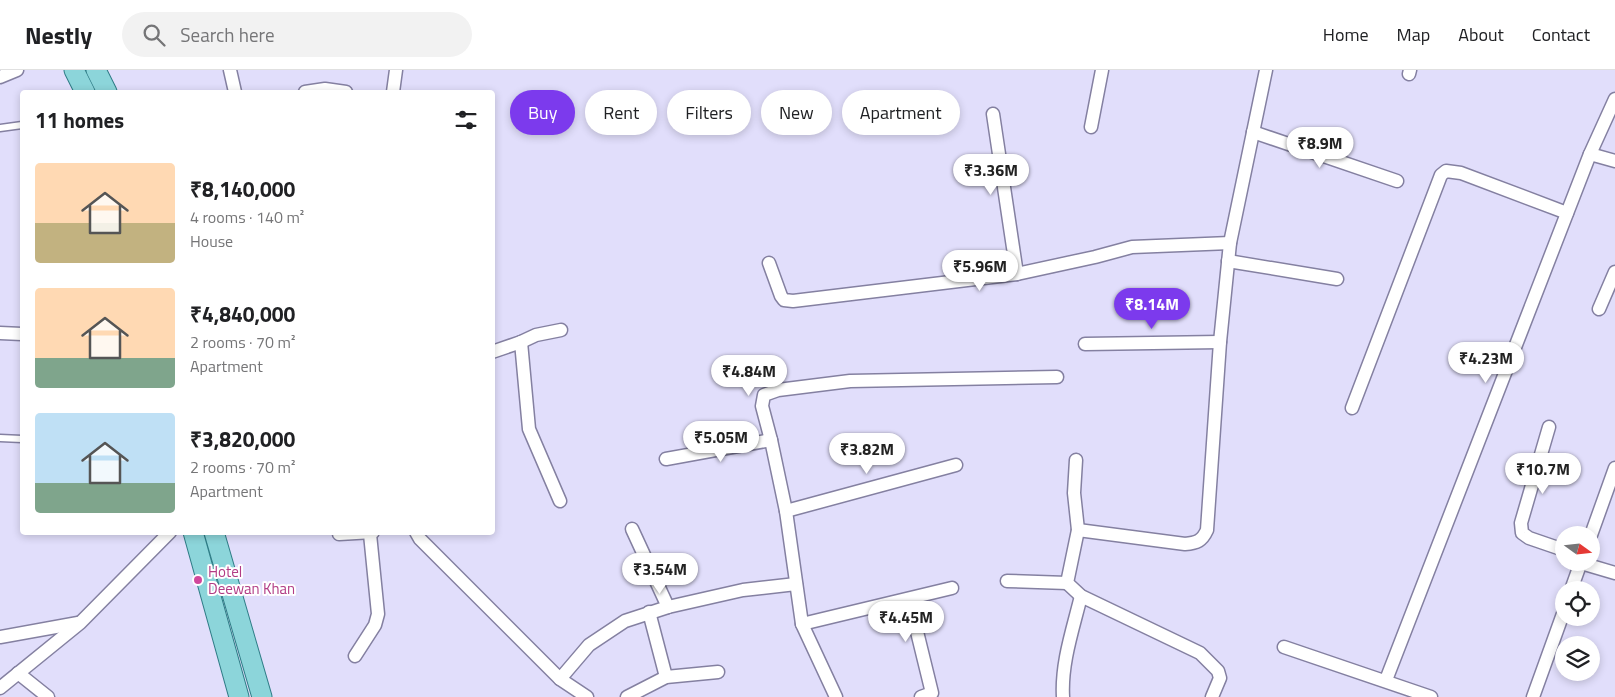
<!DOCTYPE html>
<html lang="en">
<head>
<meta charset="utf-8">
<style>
	:root { --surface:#fff; --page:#f2f2f2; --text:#202124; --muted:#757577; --line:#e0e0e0; --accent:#7c3aed }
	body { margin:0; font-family:"Titillium Web",sans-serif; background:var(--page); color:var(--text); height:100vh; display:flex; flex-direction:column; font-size:19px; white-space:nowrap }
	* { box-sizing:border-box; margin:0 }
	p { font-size:16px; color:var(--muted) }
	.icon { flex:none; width:28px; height:28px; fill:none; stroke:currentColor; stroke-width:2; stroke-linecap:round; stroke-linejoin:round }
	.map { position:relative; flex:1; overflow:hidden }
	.sheet { position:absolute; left:20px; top:20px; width:475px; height:445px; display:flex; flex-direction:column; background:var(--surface); border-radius:5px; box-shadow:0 2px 8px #0003 }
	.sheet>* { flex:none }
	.banner { position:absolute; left:510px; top:20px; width:475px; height:45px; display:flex; gap:10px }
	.needle { width:32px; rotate:105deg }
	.buttons { position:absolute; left:1555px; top:456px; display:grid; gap:10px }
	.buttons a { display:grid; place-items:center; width:45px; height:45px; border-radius:50%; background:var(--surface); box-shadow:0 2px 8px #0003; font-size:25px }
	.price { position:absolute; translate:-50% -42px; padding:0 11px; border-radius:18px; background:#fff; color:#222; font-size:16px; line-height:32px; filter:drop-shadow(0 1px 2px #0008) }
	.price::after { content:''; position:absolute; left:50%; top:30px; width:15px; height:11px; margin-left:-8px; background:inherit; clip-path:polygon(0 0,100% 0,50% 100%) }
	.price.on { background:var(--accent); color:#fff }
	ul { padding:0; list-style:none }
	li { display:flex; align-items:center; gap:15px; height:125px; padding:0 15px }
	li span { display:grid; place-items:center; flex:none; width:140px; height:100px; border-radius:5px; color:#555 }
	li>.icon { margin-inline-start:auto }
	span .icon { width:60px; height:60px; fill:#fffc; stroke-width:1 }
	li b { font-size:21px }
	h2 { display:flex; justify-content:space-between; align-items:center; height:60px; padding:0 15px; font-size:21px }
	.pill { padding:0 18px; border-radius:22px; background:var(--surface); box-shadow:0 2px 8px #0003; font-size:18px; line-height:45px }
	.pill.on { background:var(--accent); color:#fff }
	header { display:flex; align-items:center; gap:30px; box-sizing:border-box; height:70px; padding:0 25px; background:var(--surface); border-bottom:1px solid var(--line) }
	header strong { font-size:24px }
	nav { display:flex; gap:28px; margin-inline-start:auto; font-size:18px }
	.search { width:350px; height:45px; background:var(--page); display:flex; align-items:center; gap:12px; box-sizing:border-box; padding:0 18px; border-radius:28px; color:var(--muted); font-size:19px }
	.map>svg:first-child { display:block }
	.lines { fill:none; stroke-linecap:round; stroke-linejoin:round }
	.lane-casing { stroke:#8480a1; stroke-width:9 }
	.street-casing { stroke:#8480a1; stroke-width:15 }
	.primary-casing { stroke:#2e7c86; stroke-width:21 }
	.lane { stroke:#fff; stroke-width:6 }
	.street { stroke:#fff; stroke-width:12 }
	.primary { stroke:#8cd5da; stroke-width:19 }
	.hotel-dot { fill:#d1479c; stroke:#fff; stroke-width:2 }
	.labels { text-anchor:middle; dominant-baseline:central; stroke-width:4; stroke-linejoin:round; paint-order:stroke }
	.hotel-label { font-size:15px; fill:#b23c85; stroke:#fff; text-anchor:start }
</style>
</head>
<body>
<header>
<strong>Nestly</strong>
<div class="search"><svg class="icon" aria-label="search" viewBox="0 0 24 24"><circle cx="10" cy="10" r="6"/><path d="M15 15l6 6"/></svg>Search here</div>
<nav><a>Home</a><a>Map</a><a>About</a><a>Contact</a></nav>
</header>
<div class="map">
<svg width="1615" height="627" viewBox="0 0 1615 627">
	<rect width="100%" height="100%" fill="#e1defb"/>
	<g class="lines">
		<defs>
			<g id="lane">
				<polyline points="0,58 22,55"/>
				<polyline points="0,368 22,369"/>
			</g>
			<g id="street">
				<polyline points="230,0 235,22"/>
				<polyline points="1409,4 1410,0"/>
				<polyline points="0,7 17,0"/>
				<polyline points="305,22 325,19 346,22"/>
				<polyline points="393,22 396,0"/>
				<polyline points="993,44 1017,204"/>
				<polyline points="1091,57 1102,0"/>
				<polyline points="1253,62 1397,111"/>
				<polyline points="1590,84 1615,91"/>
				<polyline points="1228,191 1337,209"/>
				<polyline points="769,193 781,226 784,230 793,231 1017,204 1095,187 1132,177 1230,173"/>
				<polyline points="1599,239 1615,202"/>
				<polyline points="0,263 22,264"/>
				<polyline points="521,272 536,265 561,260"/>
				<polyline points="1085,274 1220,272"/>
				<polyline points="492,282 521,272 529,359 560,431"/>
				<polyline points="1352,338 1441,105 1446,101 1461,103 1567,143"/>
				<polyline points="1549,357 1521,453 1522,463 1529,468 1564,480"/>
				<polyline points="666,389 771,370"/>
				<polyline points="1076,390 1074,423 1078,460 1067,513 1081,526 1200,583 1218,601 1220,608 1212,627"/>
				<polyline points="786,441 956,395"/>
				<polyline points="632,459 668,537"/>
				<path d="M1078,460L1185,474C1197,473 1202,471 1207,460L1220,272L1230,173L1266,0"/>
				<polyline points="416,462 420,469 560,609 587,627"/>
				<polyline points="339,464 373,462"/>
				<polyline points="1591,465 1615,398"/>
				<polyline points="1581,493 1615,503"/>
				<polyline points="1007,511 1067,513"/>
				<polyline points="1571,520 1581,492"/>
				<polyline points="909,529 932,623 921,627"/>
				<polyline points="649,542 666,607"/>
				<polyline points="802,554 952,518"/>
				<polyline points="0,567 78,553"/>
				<polyline points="1284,577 1431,627"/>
				<polyline points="355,586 375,555 378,544 370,464"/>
				<polyline points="18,603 48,627"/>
				<polyline points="560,609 589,575 625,551 668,537 743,520 796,514"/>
				<polyline points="1386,610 1590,84 1615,29"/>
				<polyline points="0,618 80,553 170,462"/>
				<polyline points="627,627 666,607 718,602"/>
				<polyline points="836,627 802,554 786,441 771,370 762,336 764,325 778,320 850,311 1057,307"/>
				<path d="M1063,627C1061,593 1073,559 1081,526"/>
				<polyline points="1533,627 1564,541"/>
			</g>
			<g id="primary">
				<polyline points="74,0 85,22"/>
				<polyline points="96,0 107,22"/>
				<polyline points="193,462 239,627"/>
				<polyline points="214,462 262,627"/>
			</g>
		</defs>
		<use href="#lane" class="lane-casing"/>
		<use href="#street" class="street-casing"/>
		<use href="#primary" class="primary-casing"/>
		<use href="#lane" class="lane"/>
		<use href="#street" class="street"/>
		<use href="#primary" class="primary"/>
	</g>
	<circle class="hotel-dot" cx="198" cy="510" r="5"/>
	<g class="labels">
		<g class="hotel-label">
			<text x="208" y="501">Hotel<tspan x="208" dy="17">Deewan Khan</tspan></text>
		</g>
	</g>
</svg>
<div class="buttons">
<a><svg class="needle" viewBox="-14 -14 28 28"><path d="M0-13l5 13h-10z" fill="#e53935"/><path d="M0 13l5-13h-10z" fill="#757577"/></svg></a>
<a><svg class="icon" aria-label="locate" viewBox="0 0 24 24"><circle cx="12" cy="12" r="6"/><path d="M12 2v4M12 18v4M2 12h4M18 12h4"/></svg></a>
<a><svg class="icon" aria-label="layers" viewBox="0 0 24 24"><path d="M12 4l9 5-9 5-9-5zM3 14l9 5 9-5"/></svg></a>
</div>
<b class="price" style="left:1320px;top:99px">₹8.9M</b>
<b class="price" style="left:991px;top:126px">₹3.36M</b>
<b class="price" style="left:980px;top:222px">₹5.96M</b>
<b class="price on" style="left:1152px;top:260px">₹8.14M</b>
<b class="price" style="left:1486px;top:314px">₹4.23M</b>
<b class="price" style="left:749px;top:327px">₹4.84M</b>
<b class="price" style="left:721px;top:393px">₹5.05M</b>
<b class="price" style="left:867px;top:405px">₹3.82M</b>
<b class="price" style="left:1543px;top:425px">₹10.7M</b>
<b class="price" style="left:660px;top:525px">₹3.54M</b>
<b class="price" style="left:906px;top:573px">₹4.45M</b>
<div class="banner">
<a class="pill on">Buy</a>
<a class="pill">Rent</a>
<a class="pill">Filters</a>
<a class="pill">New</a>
<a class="pill">Apartment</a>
</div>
<section class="sheet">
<h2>11 homes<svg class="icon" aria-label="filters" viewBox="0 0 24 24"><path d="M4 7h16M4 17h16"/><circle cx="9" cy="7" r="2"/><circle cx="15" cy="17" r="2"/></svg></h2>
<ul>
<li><span style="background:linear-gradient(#ffd9b3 60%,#c2b280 0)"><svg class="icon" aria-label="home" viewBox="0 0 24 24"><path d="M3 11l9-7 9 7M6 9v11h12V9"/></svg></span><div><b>₹8,140,000</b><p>4 rooms · 140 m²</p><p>House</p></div></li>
<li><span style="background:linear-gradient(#ffd9b3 70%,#7fa58c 0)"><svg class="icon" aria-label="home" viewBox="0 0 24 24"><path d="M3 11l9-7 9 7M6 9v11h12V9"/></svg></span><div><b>₹4,840,000</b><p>2 rooms · 70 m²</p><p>Apartment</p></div></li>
<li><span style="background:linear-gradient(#bfe0f5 70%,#7fa58c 0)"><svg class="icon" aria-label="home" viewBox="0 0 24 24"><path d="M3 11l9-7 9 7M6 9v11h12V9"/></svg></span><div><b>₹3,820,000</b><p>2 rooms · 70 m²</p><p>Apartment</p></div></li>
</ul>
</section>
</div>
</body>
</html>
